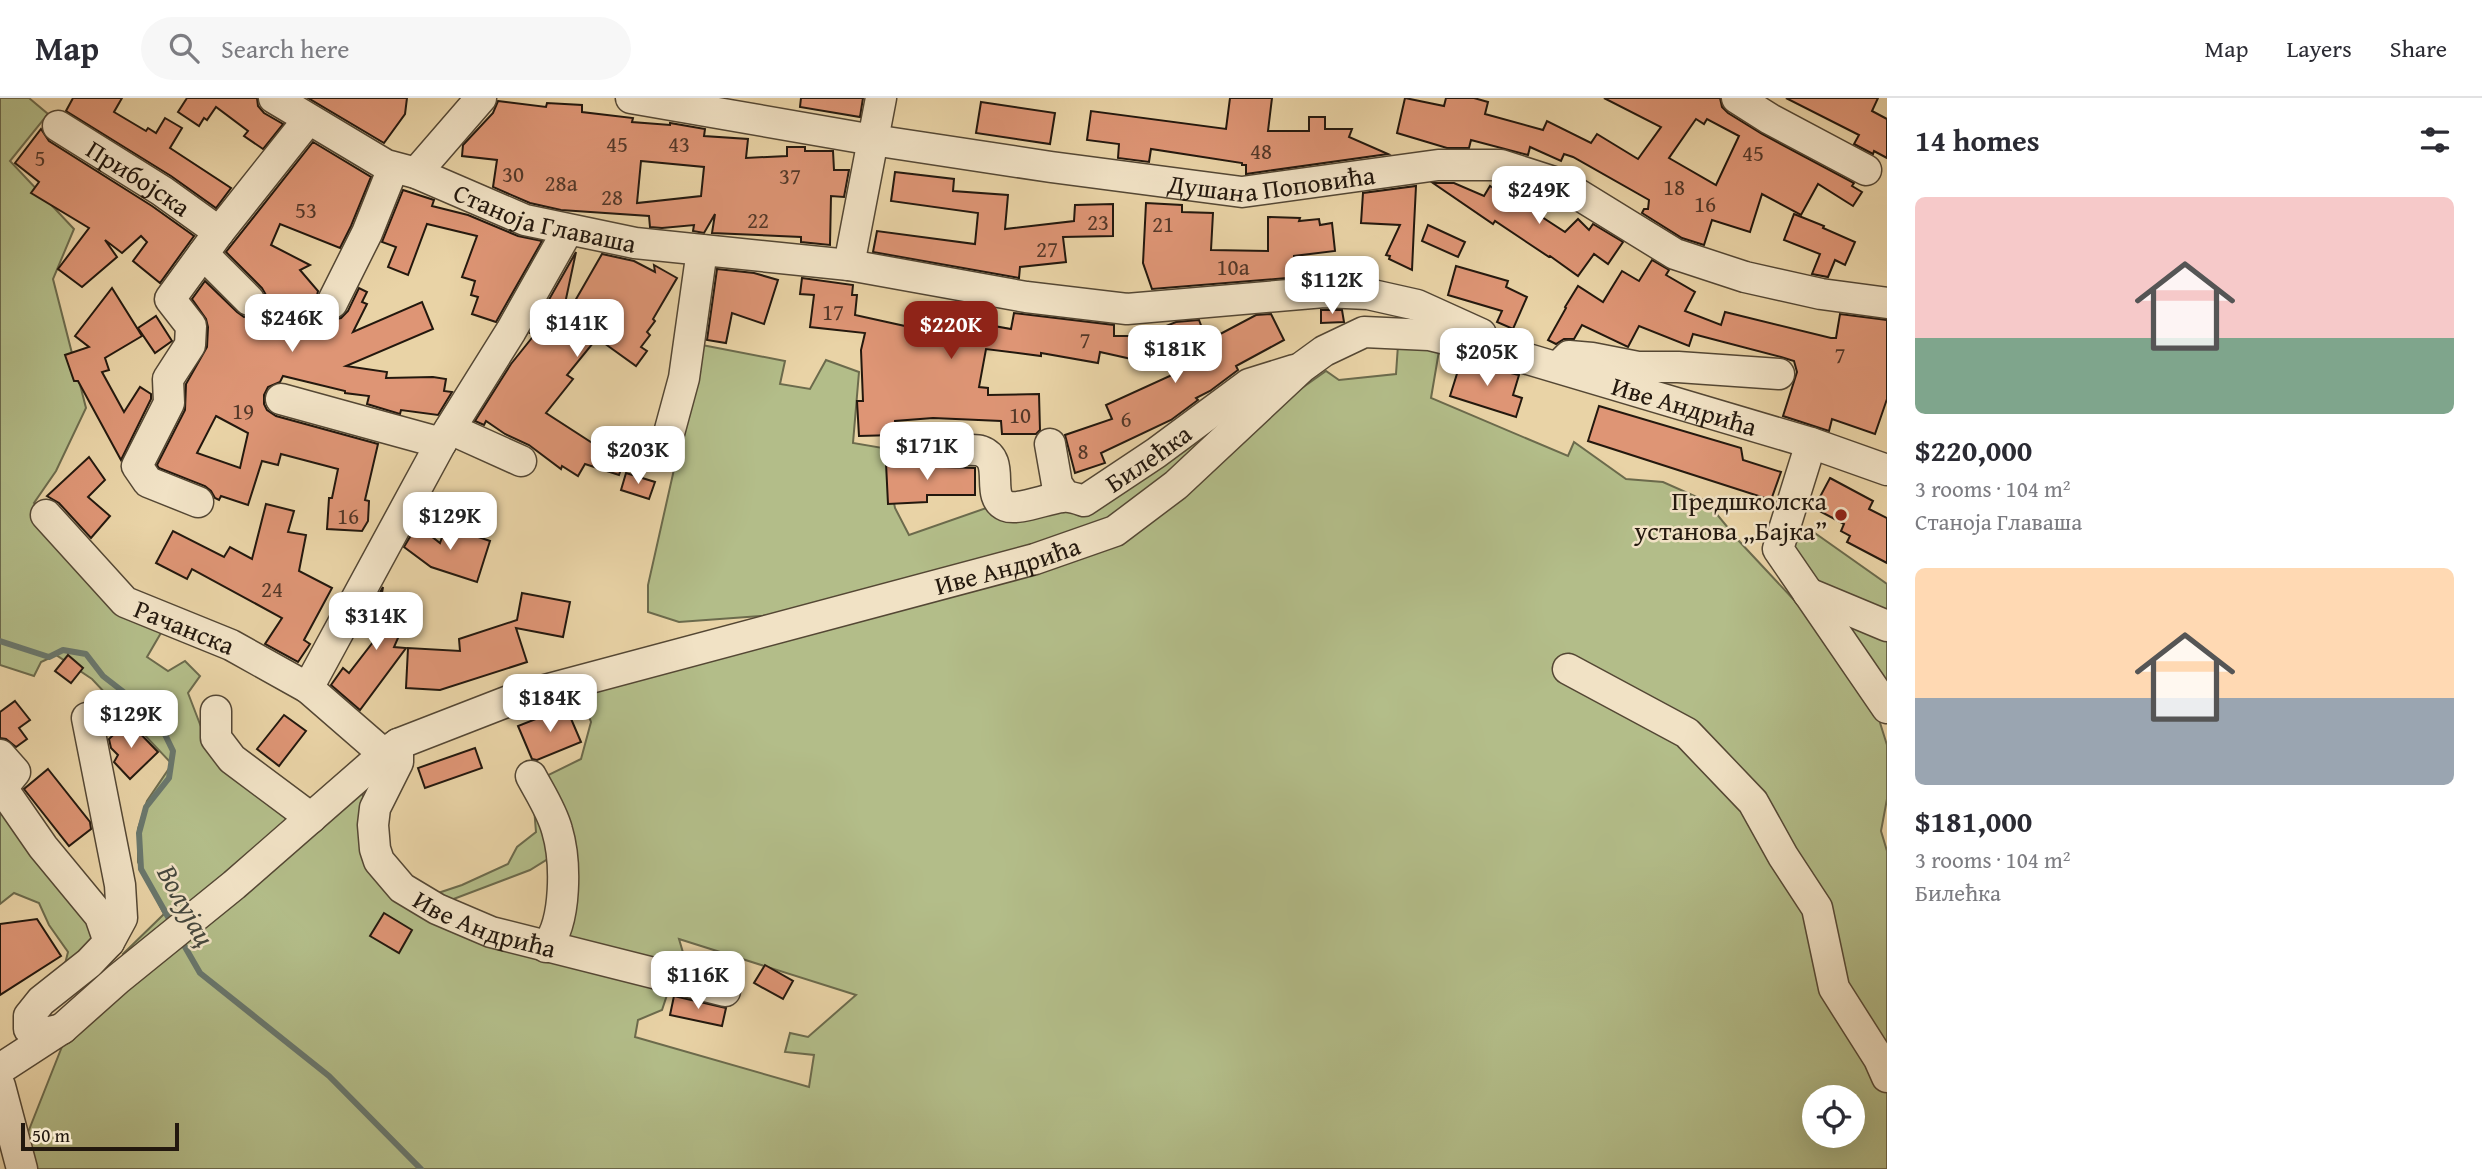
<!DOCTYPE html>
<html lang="en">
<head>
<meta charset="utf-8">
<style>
	:root { --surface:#fff; --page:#f7f7f7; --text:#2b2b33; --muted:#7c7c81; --line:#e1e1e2; --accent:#8f2418 }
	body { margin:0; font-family:"Gentium Book Plus",serif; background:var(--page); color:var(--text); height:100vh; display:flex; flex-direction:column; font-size:26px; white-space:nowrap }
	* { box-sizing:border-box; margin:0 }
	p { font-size:23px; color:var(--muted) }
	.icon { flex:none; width:38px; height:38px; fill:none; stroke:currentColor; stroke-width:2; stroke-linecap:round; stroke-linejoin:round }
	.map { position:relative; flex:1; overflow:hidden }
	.sheet { display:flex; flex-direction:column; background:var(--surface); width:595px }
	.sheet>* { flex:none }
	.tools { position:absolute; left:1802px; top:987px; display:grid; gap:14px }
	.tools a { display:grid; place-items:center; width:63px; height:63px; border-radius:50%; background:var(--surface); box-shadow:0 7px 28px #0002; font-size:35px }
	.scale { position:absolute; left:21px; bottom:18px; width:158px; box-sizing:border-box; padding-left:7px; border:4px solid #23180e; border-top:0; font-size:19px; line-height:24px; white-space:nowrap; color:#23180e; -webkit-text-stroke:5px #f1e2c5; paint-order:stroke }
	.price { position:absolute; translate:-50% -60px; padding:0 16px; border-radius:14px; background:#fff; color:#222; font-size:23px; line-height:46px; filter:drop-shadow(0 2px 4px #0008) }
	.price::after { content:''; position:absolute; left:50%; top:42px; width:21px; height:16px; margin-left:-10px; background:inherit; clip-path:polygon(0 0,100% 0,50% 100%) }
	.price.current { background:var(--accent); color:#fff }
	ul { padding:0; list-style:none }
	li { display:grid; align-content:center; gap:14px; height:371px; padding:0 28px }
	li span { display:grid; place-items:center; height:217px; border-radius:10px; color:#555 }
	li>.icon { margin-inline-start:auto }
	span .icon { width:126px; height:126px; fill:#fffc; stroke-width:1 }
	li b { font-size:30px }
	h2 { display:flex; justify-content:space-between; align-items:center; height:84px; padding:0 28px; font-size:30px }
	header { display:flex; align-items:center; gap:42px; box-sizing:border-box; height:98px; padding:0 35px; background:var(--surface); border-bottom:2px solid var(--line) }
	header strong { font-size:33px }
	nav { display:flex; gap:38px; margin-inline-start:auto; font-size:24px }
	.search { width:490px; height:63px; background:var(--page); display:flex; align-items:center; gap:18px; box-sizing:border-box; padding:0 24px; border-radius:38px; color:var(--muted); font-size:26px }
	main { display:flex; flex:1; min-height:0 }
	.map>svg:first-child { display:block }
	.green { fill:#b3bd89; stroke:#6b6a4c; stroke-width:2; fill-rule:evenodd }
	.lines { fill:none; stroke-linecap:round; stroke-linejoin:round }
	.stream { stroke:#69776d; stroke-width:6 }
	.building { fill:#de9575; stroke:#23180e; stroke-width:2; fill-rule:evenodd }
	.minor-casing { stroke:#544734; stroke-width:33 }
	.minor { stroke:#f1e2c5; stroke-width:30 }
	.poi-dot { fill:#8f2418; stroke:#f1e2c5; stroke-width:2.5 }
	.labels { text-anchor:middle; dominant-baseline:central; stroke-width:5; stroke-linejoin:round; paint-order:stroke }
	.number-label { font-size:23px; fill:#523728 }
	.street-label { font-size:26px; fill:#23180e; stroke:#f1e2c5 }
	.poi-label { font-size:26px; fill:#23180e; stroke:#f1e2c5; text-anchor:end }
	.water-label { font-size:28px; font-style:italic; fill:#46483e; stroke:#f1e2c5 }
</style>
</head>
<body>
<header>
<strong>Map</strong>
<div class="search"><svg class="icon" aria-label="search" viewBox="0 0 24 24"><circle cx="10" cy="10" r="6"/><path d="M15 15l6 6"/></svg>Search here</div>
<nav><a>Map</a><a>Layers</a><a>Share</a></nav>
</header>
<main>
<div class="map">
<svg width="1887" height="1071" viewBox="0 0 1887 1071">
	<rect width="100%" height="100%" fill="#e9d3a6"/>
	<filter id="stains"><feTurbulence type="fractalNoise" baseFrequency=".00286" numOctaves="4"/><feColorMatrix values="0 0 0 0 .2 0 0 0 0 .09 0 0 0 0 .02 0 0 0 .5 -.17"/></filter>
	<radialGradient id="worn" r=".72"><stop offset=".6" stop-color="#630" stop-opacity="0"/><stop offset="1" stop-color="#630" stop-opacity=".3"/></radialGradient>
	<g class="green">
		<polygon points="0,0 29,0 48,16 10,63 74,131 53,181 86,310 56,373 34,405 98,481 165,528 147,559 168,573 185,563 200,578 188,595 213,660 294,722 132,863 123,856 164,816 138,764 138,731 147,703 172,666 92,581 56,557 41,564 34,578 0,567"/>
		<path d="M702,247L785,263L780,286L810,291L826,262L859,274L853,345L883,350L895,410L909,437L1055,386L1091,407L1212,324L1236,349L1285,302L1326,273L1339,282L1396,276L1398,247L1439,253L1431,300L1568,358L1574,344L1626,381L1663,384L1706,403L1738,442L1822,532L1876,612L1887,647V701L1881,733L1887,753V1071H32L25,1042L65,941L361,689L378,770L411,804L462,787L508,766L517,749L536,734L532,685L581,661L591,624L581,597L773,517L679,524L648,514V487ZM556,756L575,788L568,847L443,805L530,772ZM679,841L856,897L808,939L790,935L785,954L814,957L809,989L635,939L638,922L662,912L674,876L687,868ZM1815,999H1853V1038H1815Z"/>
		<polygon points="1812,433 1887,486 1887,517 1814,485 1791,447"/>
		<polygon points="1826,508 1887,535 1887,594"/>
		<polygon points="0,707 97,833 93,849 64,870 68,854 49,827 39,805 14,795 0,806"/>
	</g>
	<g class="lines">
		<g class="stream">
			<polyline points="0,543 49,559 63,552 86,556 103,578 157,620 173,653 169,680 146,709 139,735 141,771 172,826"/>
			<polyline points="181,842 200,875 329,978 421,1071"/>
		</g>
	</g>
	<g class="building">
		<polygon points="73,0 122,0 114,14 146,33 148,30 156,35 165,20 182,30 170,50 231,90 216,110 171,78 66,13"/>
		<polygon points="187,0 257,0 258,8 264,15 283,26 263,51 244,38 248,33 216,9 207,22 204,20 199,28 178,14"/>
		<polygon points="308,0 407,0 405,16 384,45"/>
		<polygon points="801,0 863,0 860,19 800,9"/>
		<polygon points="1230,0 1272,0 1268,33 1309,33 1309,19 1325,19 1325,31 1352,31 1349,39 1388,56 1246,76 1246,67 1242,67 1242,65 1151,51 1149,64 1118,60 1119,46 1087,42 1091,13 1226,31"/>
		<path d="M1405,0L1444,8L1446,0H1474L1488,4L1485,16L1543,32L1547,23L1591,45L1597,36L1638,61L1661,29L1604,0H1720L1722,9L1728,15L1762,36L1854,85L1852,88L1862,94L1853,108L1818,86L1801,117L1762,96L1750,134L1712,122L1704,147L1682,140L1642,115L1644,111H1648L1649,102L1573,59L1564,56L1561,63L1530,49L1528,57L1471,42L1469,50H1447L1397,35ZM1696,21L1704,26L1707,21L1739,38L1716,87L1669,60Z"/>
		<polygon points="1786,0 1878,0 1872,13 1887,21 1887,60 1874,53 1873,56 1854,46 1859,37"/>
		<path d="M498,3L546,9L547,5L582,7V14L633,20L632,24L670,27V25L705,31L704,38L748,41L746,60L787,58V49H805V53H833L834,72H849L844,99L831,98L830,147L801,144V139L712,135L715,116L704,135L693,133L694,127L662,130L650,129L649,118L561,112L530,105L493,89L497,62L462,58L463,47L493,15ZM641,63L704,69L701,98L637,105Z"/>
		<polygon points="981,4 1055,15 1050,46 976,35"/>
		<polygon points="41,31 49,43 152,108 194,138 160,185 133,163 147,144 141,138 122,155 105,142 117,159 82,189 58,171 89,130 31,95 39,84 15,65"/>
		<path d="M313,44L371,79L351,128L340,150L280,126L271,147L310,167L300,172L318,193L315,207L318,215L325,221L332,222L341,220L348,213L359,190L367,194L362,204L367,206L353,234L422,204L433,231L346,268L387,274L386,280L433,279L446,281L444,293L452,294L438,317L401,312L400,316L367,306L369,298L345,295V293L283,278L280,284L268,289L264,297V306L267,312L276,318L378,346L365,402L369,403L368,423L362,433L327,431L329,400H332L338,371L281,356L278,367L262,363L248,407L221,398L219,402L215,400L211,393L205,388L159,370L157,367L185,312L186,286L207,249L208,229L206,221L192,201L205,183L237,214L244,219H254L262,214L266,206V197L262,190L226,154ZM216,318L248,335L240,370L197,355Z"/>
		<polygon points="895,74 954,81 953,93 1008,97 1005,131 1074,123 1075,107 1113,106 1113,138 1063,139 1066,164 1020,169 1019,180 873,154 877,133 975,146 978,115 891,103"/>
		<polygon points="1433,85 1454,85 1484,98 1490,88 1506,99 1509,88 1546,100 1542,119 1565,134 1578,121 1589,132 1593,126 1623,144 1608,166 1594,156 1578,178 1550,158 1549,159 1495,123 1493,126"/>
		<polygon points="1416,88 1414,128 1412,172 1389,161 1390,158 1386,157 1400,127 1361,125 1363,95"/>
		<polygon points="403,92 434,102 432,108 468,117 518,138 542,143 496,224 472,216 478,199 471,197 475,183 462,179 477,138 427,126 408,177 388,169 396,149 382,144"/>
		<polygon points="1146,105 1182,107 1182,114 1213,115 1211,152 1268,153 1268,119 1300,120 1299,123 1319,121 1320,127 1332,125 1335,153 1294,158 1293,172 1287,172 1287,180 1152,191 1143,165"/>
		<polygon points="1794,116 1824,128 1823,130 1855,144 1845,167 1835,162 1828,179 1812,176 1820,156 1784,142"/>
		<polygon points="1428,127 1465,144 1458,159 1422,143"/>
		<polygon points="576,154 560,229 602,156 634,163 655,174 654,167 677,180 653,221 655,223 647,234 650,237 641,249 647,253 636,268 597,240 567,277 573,281 546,315 597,348 602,334 630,344 619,377 585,366 578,378 562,368 561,371 529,347 505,336 486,323 484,327 475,323 511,266 535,236 530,235"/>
		<polygon points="1652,162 1669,172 1666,177 1695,194 1685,213 1721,227 1725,214 1831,240 1836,240 1840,216 1887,222 1887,301 1875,336 1832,321 1829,333 1783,318 1797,274 1794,263 1781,259 1693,236 1689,248 1639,228 1628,249 1582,227 1574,241 1564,241 1556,246 1548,242 1566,210 1565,209 1578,188 1603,204 1622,173 1639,183"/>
		<polygon points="1456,168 1508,183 1506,189 1527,199 1513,231 1497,224 1502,213 1448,197"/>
		<polygon points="717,171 754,175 778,182 764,226 732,215 726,245 707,242"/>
		<polygon points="802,180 853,187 852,197 857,197 855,217 905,228 908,215 954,225 955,221 1011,231 1014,215 1114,227 1114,238 1142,238 1136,262 1100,254 1098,265 1041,255 1041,258 986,251 979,289 988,290 988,297 1039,296 1040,332 1036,336 1002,336 1001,323 933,320 895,323 895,337 859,338 857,303 863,303 861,252 865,235 810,229 814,197 800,196"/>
		<polygon points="112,190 142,238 105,260 109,272 102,274 124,314 140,289 151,296 151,301 121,362 78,283 74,283 65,257 89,249 75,238"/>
		<polygon points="1321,212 1342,212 1344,224 1321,225"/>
		<polygon points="1271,216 1284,242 1236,268 1238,272 1210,293 1196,300 1198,302 1171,322 1101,355 1105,365 1075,375 1065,337 1112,321 1106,307 1183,272 1166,228 1176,224 1199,222 1207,243 1256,217"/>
		<polygon points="156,218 172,243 155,255 138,230"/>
		<polygon points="1461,263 1519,277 1513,297 1522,300 1516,319 1450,298"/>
		<polygon points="1599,308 1741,350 1743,362 1781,374 1771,402 1588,343"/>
		<polygon points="89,359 105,382 88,399 110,418 91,440 59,405 47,398"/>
		<polygon points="900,364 910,368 975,370 975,397 927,397 927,404 888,406 886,365"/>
		<polygon points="626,375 655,384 649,401 621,392"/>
		<polygon points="1830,380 1873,403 1869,411 1887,420 1887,465 1847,444 1850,438 1841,433 1844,426 1814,410"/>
		<polygon points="266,406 294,413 288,434 306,437 299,473 332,490 304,542 310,546 298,564 265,546 282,520 192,471 187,481 156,465 173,433 224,459 230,449 252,461"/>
		<polygon points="417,427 440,445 446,428 490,443 477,484 431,469 404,449"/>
		<polygon points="383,489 382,495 412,508 394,549 406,550 360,612 331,587 343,570 349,575 380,535 368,530 373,519 368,516"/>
		<polygon points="522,495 570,504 563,539 516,530 527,564 440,592 406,590 408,550 460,553 459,541 517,522"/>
		<polygon points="68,557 83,570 71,585 55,573"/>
		<polygon points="15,603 30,622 19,630 27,641 16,649 6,641 0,640 0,614"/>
		<polygon points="566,609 581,644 537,662 532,661 518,628"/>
		<polygon points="284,617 306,633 279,668 257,651"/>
		<polygon points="128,623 158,654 130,681 114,664 118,657 111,650 109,641"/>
		<polygon points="475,650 482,670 425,690 418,670"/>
		<polygon points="48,671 90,724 91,731 69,748 24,691"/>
		<polygon points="384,815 412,832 399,855 370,838"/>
		<polygon points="37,821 61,858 0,897 0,826"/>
		<polygon points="715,857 737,860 733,878 712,872"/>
		<polygon points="765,867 793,883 783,901 754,885"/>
		<polygon points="674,898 726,910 722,928 670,917"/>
	</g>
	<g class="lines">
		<defs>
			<g id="minor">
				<path id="s1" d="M274,0L386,67L416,75L525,122L635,145L849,167L1026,199L1127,211L1324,194L1368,196L1417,207L1481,236"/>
				<path id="s2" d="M631,0L873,42L1051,69L1242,94L1438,67H1501L1563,87L1675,156L1745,179L1821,196L1887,205"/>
				<polyline points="1737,0 1770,21 1866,72"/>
				<path id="s3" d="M58,28L162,93L219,134"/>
				<polyline points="416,75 481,0"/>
				<polyline points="203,156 249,202"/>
				<polyline points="849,167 881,0"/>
				<polyline points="332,205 367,135 393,70"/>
				<polyline points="1560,267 1569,258 1592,260 1638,269 1678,269 1779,276"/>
				<polyline points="281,301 441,345"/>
				<polyline points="450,331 521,363"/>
				<polyline points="1811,345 1778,451 1887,610"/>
				<polyline points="1050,346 1057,386 1065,398"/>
				<polyline points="665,350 684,280 702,152"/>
				<path id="s4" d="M911,351C926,352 971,350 981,353C1007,362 984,399 1006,408C1018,413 1048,400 1063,399C1070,398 1078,401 1084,403L1156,355L1249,286L1294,272"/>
				<polyline points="198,404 148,384 137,368 169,305 168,281 190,247 191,228 170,201 219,134 308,22"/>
				<path id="s5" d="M46,417L125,504L231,547L308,590L384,656"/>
				<polyline points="1808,495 1887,528"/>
				<polyline points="1568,571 1687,635 1753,704 1783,758 1817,810 1834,890 1879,961 1887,979"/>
				<polyline points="308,590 441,345 511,233 568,132"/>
				<polyline points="216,613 216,640 232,661 311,720"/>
				<path id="s6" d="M398,646V664L375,710L373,727L375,751L379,763L402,790L437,811L491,834L725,893"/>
				<polyline points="0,657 15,674 2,690"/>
				<path d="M531,678C540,695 552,713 557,732C566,762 567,824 546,849"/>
				<polyline points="0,687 43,749 100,818 109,844"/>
				<polyline points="62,931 41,936 29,931 29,918 41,903 89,865 109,844 122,820 120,787 87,620"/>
				<path id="s7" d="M0,971L63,930L118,881L234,787L384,656L398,646L519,599L1035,461L1115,433L1176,387L1302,269L1324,253L1364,234L1429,237L1521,259L1811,345L1887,372"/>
				<polyline points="0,988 22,1071"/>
			</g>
		</defs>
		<use href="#minor" class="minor-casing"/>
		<use href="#minor" class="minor"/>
	</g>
	<circle class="poi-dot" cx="1841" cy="417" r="7"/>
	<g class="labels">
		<g class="number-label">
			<text x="617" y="45">45</text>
			<text x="679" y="45">43</text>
			<text x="1261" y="52">48</text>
			<text x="1753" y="54">45</text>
			<text x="40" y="59">5</text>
			<text x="513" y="75">30</text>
			<text x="790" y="77">37</text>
			<text x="561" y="84">28a</text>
			<text x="1674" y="88">18</text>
			<text x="612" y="98">28</text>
			<text x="1705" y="105">16</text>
			<text x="306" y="111">53</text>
			<text x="758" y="121">22</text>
			<text x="1098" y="123">23</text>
			<text x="1163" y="125">21</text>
			<text x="1047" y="150">27</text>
			<text x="1233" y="168">10a</text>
			<text x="833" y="213">17</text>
			<text x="1085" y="241">7</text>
			<text x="1840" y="256">7</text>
			<text x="243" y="312">19</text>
			<text x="1020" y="316">10</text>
			<text x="1126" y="320">6</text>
			<text x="1083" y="352">8</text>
			<text x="348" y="417">16</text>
			<text x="272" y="490">24</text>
		</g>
		<g class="street-label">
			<text stroke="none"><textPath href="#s2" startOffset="648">Душана Поповића</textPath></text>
			<text stroke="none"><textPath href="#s3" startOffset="96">Прибојска</textPath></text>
			<text stroke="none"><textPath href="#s1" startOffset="299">Станоја Главаша</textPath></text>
			<text stroke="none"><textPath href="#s7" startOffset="1914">Иве Андрића</textPath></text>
			<text stroke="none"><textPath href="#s4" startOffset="292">Билећка</textPath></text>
			<text stroke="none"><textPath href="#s7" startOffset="1150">Иве Андрића</textPath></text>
			<text stroke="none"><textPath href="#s5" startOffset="182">Рачанска</textPath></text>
			<text stroke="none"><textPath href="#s6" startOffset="250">Иве Андрића</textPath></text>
		</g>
		<g class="poi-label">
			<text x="1827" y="402">Предшколска<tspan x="1827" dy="30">установа „Бајка”</tspan></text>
		</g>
		<g class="water-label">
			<text transform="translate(187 807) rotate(61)">Волујац</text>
		</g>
	</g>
	<rect width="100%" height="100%" filter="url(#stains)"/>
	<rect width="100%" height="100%" fill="url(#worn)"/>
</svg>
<div class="tools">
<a><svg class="icon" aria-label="locate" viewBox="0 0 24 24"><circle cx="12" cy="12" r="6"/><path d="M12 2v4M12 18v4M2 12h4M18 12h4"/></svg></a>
</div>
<div class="scale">50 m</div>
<b class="price" style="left:1539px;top:128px">$249K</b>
<b class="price" style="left:1332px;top:218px">$112K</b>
<b class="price" style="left:292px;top:256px">$246K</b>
<b class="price" style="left:577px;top:261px">$141K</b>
<b class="price current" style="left:951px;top:263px">$220K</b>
<b class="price" style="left:1175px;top:287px">$181K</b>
<b class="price" style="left:1487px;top:290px">$205K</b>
<b class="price" style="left:927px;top:384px">$171K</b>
<b class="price" style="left:638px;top:388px">$203K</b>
<b class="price" style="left:450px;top:454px">$129K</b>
<b class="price" style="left:376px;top:554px">$314K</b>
<b class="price" style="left:550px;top:636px">$184K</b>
<b class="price" style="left:131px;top:652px">$129K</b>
<b class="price" style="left:698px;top:913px">$116K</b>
</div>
<section class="sheet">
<h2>14 homes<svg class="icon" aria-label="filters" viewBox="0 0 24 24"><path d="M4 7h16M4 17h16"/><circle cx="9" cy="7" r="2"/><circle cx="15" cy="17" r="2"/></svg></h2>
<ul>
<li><span style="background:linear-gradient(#f6c9c9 65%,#7fa58c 0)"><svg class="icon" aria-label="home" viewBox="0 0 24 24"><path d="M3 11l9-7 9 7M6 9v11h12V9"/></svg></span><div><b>$220,000</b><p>3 rooms · 104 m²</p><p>Станоја Главаша</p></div></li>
<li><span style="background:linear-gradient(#ffd9b3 60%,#9aa5b1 0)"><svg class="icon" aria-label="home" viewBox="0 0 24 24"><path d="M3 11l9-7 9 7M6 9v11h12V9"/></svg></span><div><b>$181,000</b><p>3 rooms · 104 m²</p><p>Билећка</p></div></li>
</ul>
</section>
</main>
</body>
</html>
